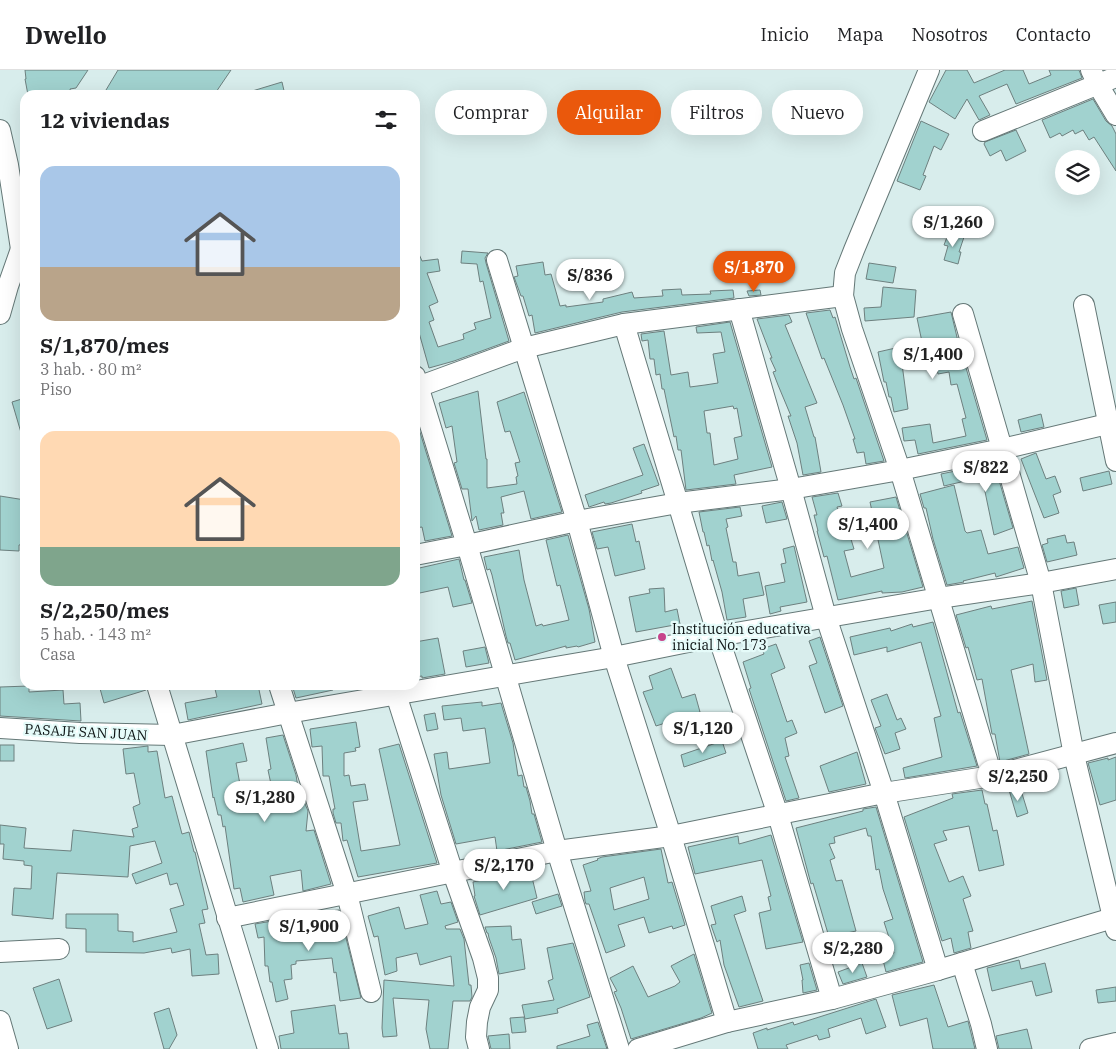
<!DOCTYPE html>
<html lang="es">
<head>
<meta charset="utf-8">
<style>
	:root { --surface:#fff; --page:#f2f2f2; --text:#202124; --muted:#757577; --line:#e0e0e0; --accent:#ea580c }
	body { margin:0; font-family:"IBM Plex Serif",serif; background:var(--page); color:var(--text); height:100vh; display:flex; flex-direction:column; font-size:19px; white-space:nowrap }
	* { box-sizing:border-box; margin:0 }
	p { font-size:16px; color:var(--muted) }
	.icon { flex:none; width:28px; height:28px; fill:none; stroke:currentColor; stroke-width:2; stroke-linecap:round; stroke-linejoin:round }
	.map { position:relative; flex:1; overflow:hidden }
	.side { position:absolute; left:20px; top:20px; width:400px; height:600px; display:flex; flex-direction:column; background:var(--surface); border-radius:15px; box-shadow:0 5px 20px #0002 }
	.side>* { flex:none }
	.hud { position:absolute; left:435px; top:20px; width:475px; height:45px; display:flex; gap:10px }
	.tools { position:absolute; left:1055px; top:80px; display:grid; gap:10px }
	.tools a { display:grid; place-items:center; width:45px; height:45px; border-radius:50%; background:var(--surface); box-shadow:0 5px 20px #0002; font-size:25px }
	.price { position:absolute; translate:-50% -42px; padding:0 11px; border-radius:18px; background:#fff; color:#222; font-size:16px; line-height:32px; filter:drop-shadow(0 1px 2px #0008) }
	.price::after { content:''; position:absolute; left:50%; top:30px; width:15px; height:11px; margin-left:-8px; background:inherit; clip-path:polygon(0 0,100% 0,50% 100%) }
	.price.on { background:var(--accent); color:#fff }
	ul { padding:0; list-style:none }
	li { display:grid; align-content:center; gap:10px; height:265px; padding:0 20px }
	li span { display:grid; place-items:center; height:155px; border-radius:15px; color:#555 }
	li>.icon { margin-inline-start:auto }
	span .icon { width:90px; height:90px; fill:#fffc; stroke-width:1 }
	li b { font-size:21px }
	h2 { display:flex; justify-content:space-between; align-items:center; height:60px; padding:0 20px; font-size:21px }
	.tag { padding:0 18px; border-radius:22px; background:var(--surface); box-shadow:0 5px 20px #0002; font-size:18px; line-height:45px }
	.tag.on { background:var(--accent); color:#fff }
	header { display:flex; align-items:center; gap:30px; box-sizing:border-box; height:70px; padding:0 25px; background:var(--surface); border-bottom:1px solid var(--line) }
	header strong { font-size:24px }
	nav { display:flex; gap:28px; margin-inline-start:auto; font-size:18px }
	.map>svg:first-child { display:block }
	.building { fill:#a1d2cf; stroke:#6d807f; fill-rule:evenodd }
	.lines { fill:none; stroke-linecap:round; stroke-linejoin:round }
	.minor-casing { stroke:#657877; stroke-width:22 }
	.minor { stroke:#fff; stroke-width:20 }
	.poi-dot { fill:#c7448b; stroke:#e5fbf9; stroke-width:2 }
	.labels { text-anchor:middle; dominant-baseline:central; stroke-width:4.5; stroke-linejoin:round; paint-order:stroke }
	.poi-label { font-size:14px; fill:#0d1414; stroke:#e5fbf9; text-anchor:start }
	.street-label { font-size:14px; fill:#0d1414; stroke:#e5fbf9 }
</style>
</head>
<body>
<header>
<strong>Dwello</strong>
<nav><a>Inicio</a><a>Mapa</a><a>Nosotros</a><a>Contacto</a></nav>
</header>
<div class="map">
<svg width="1116" height="979" viewBox="0 0 1116 979">
	<rect width="100%" height="100%" fill="#d8edec"/>
	<g class="building">
		<polygon points="25,0 88,0 76,18 70,19 71,25 28,25 25,9 26,9"/>
		<polygon points="118,0 231,0 214,25 114,25 106,20"/>
		<polygon points="946,0 967,0 974,13 1005,0 1023,0 1029,14 1051,5 1049,0 1079,0 1082,8 1016,34 1007,14 979,26 990,45 979,50 967,29 955,49 929,32"/>
		<polygon points="282,12 285,25 250,25 249,22"/>
		<polygon points="1093,29 1106,51 1112,56 1116,64 1116,101 1094,67 1089,70 1083,60 1075,64 1073,60 1062,66 1060,63 1050,68 1042,50"/>
		<polygon points="921,51 949,64 941,80 934,76 923,105 926,106 920,120 897,111"/>
		<polygon points="1016,60 1026,81 1006,91 1001,80 990,86 984,74 985,72"/>
		<polygon points="949,162 964,167 959,182 961,182 958,194 944,190 948,176 944,175"/>
		<polygon points="415,175 422,191 438,189 440,201 427,203 438,232 429,236 434,250 429,252 438,277 464,269 463,264 476,259 474,253 491,248 483,211 480,212 477,194 461,193 462,181 488,183 485,188 486,193 509,271 454,291 429,298 418,259 415,260"/>
		<polygon points="543,192 545,205 551,204 560,236 566,235 566,237 603,232 603,229 632,222 634,228 663,226 662,220 681,219 682,225 711,224 710,221 733,220 734,228 622,242 535,263 532,245 529,246 523,226 521,226 514,207 518,206 516,196"/>
		<polygon points="869,193 896,197 893,213 866,209"/>
		<polygon points="883,217 916,220 914,247 865,251 864,238 881,237"/>
		<polygon points="760,220 761,225 749,226 747,221"/>
		<polygon points="830,240 833,248 835,247 850,297 854,309 856,308 884,391 866,394 864,382 857,383 853,369 855,369 843,335 824,288 822,289 806,243"/>
		<polygon points="951,242 961,284 962,284 987,370 918,384 915,370 904,371 902,358 930,354 933,373 966,366 962,349 966,348 957,314 951,315 949,302 938,304 935,287 902,294 908,339 894,342 891,327 889,327 886,312 884,312 878,282 922,272 917,248"/>
		<polygon points="789,245 792,252 785,255 817,333 805,337 814,367 815,367 821,402 803,405 797,373 788,346 791,346 778,315 773,302 776,301 770,288 772,288 757,249"/>
		<path d="M730,252L772,397L734,405L736,414L686,420L681,380H678L676,366L674,367L664,319H662L660,304L656,305L654,289H650L648,270L642,271L641,264L664,261L671,305L688,302L690,317L705,315L718,313L713,284L725,282L721,262L697,263L696,257ZM733,336L734,339L737,338L742,366L734,368L738,389L714,395L710,363H707L704,341Z"/>
		<polygon points="478,321 486,389 487,389 487,418 517,414 516,407 518,406 515,393 520,392 510,361 505,362 497,332 524,322 562,442 531,449 524,421 501,427 504,443 501,443 503,455 479,460 476,446 472,451 468,419 462,419 454,393 457,392 452,356 446,358 439,333"/>
		<polygon points="25,328 25,365 22,366 12,332"/>
		<polygon points="1041,344 1044,357 1021,362 1018,350"/>
		<polygon points="415,346 452,466 425,471 422,457 415,458 415,446 419,445 415,425"/>
		<polygon points="644,374 659,415 641,421 642,423 611,433 605,434 604,432 589,437 585,425 643,405 633,378"/>
		<polygon points="1036,383 1046,409 1055,406 1061,422 1053,425 1059,443 1044,448 1021,389"/>
		<polygon points="994,393 1013,458 994,465 983,412 979,413 978,408 944,416 941,404"/>
		<polygon points="1109,401 1112,414 1083,421 1080,408"/>
		<polygon points="954,415 965,461 967,463 981,460 988,484 1018,477 1024,498 996,507 995,503 963,511 964,512 947,515 933,469 926,438 924,438 920,424"/>
		<polygon points="838,423 842,436 837,437 845,467 850,466 854,479 844,481 851,507 884,498 870,432 896,427 923,517 902,522 882,523 882,521 838,530 827,486 824,487 817,461 818,461 814,445 817,445 812,427"/>
		<polygon points="0,426 25,430 25,474 19,475 19,481 0,480"/>
		<polygon points="782,432 787,449 766,453 762,436"/>
		<polygon points="740,437 742,446 726,449 728,457 726,458 733,492 736,492 738,506 759,502 764,525 743,529 746,547 727,550 722,522 713,490 712,491 709,475 707,476 704,462 703,462 699,442"/>
		<polygon points="632,454 636,472 639,471 645,499 615,506 608,477 597,479 592,462"/>
		<polygon points="568,465 589,539 595,572 578,577 577,576 566,578 566,576 515,590 510,573 508,573 506,566 492,505 490,499 487,500 484,487 519,480 524,510 536,556 542,554 543,556 569,550 560,515 557,516 546,470"/>
		<polygon points="1065,465 1067,473 1074,472 1077,485 1047,492 1042,475 1048,473 1047,469"/>
		<polygon points="794,476 807,532 780,537 781,541 770,544 765,516 785,512 781,494 786,493 783,479"/>
		<polygon points="459,489 464,510 465,510 472,533 453,537 448,517 415,524 415,499"/>
		<polygon points="664,518 665,542 677,539 680,554 636,562 629,527 650,523 649,519"/>
		<polygon points="1076,518 1079,535 1064,538 1061,521"/>
		<polygon points="1032,531 1047,610 1035,612 1033,594 1011,600 1029,684 1000,692 995,664 992,664 982,609 977,610 968,577 966,578 956,545 991,536 992,539"/>
		<polygon points="1116,532 1116,552 1103,554 1099,535"/>
		<polygon points="933,552 958,643 960,642 977,696 905,708 903,698 942,687 934,648 941,646 921,572 887,582 887,577 854,585 850,567 890,558 891,561 912,554 913,557"/>
		<polygon points="820,567 843,636 825,643 809,596 817,593 809,571"/>
		<polygon points="438,568 445,604 422,608 422,606 415,607 415,572"/>
		<polygon points="776,574 785,598 771,604 787,652 792,650 797,663 785,668 789,686 785,687 799,728 786,731 749,619 751,618 743,592 764,584 762,579"/>
		<polygon points="485,577 489,593 466,597 463,581"/>
		<polygon points="671,598 682,628 695,624 700,642 656,656 643,622 653,619 649,606"/>
		<polygon points="99,615 145,615 146,620 104,633"/>
		<polygon points="214,615 258,615 262,634 188,650 185,633 217,627"/>
		<polygon points="292,615 332,615 333,620 296,628"/>
		<polygon points="29,616 29,622 63,620 64,634 80,633 81,651 0,646 0,617"/>
		<polygon points="887,624 897,650 901,648 906,659 895,663 900,679 885,684 875,658 881,656 871,630"/>
		<polygon points="482,632 482,636 501,633 513,673 518,706 522,705 524,717 526,717 530,731 532,744 534,744 542,772 497,781 495,767 456,774 441,725 434,684 447,682 449,699 490,693 485,658 463,661 461,648 444,650 442,636"/>
		<polygon points="435,643 438,659 427,661 424,645"/>
		<polygon points="356,652 360,677 355,678 356,681 344,683 344,706 349,705 351,716 365,714 368,730 353,732 361,781 400,775 379,679 399,674 437,793 358,807 347,770 343,771 341,753 336,753 333,743 333,739 335,739 329,706 323,706 322,676 312,677 310,659"/>
		<polygon points="283,665 296,705 300,729 303,729 308,741 306,761 314,760 331,814 303,821 301,800 270,806 274,825 243,832 240,818 234,819 225,756 223,757 221,745 218,745 214,727 213,728 206,681 243,673 247,691 236,693 242,725 272,719 268,700 271,699 266,668"/>
		<polygon points="722,671 726,683 684,697 681,685"/>
		<rect x="0" y="675" width="14" height="16"/>
		<polygon points="148,676 148,682 157,681 165,728 172,726 182,764 189,762 194,782 195,782 208,839 202,840 205,853 199,854 206,885 218,884 219,904 192,906 190,879 172,883 171,878 144,883 86,882 86,859 66,858 66,844 118,844 118,861 133,862 133,872 177,862 170,839 184,835 177,813 170,815 167,803 136,814 132,804 162,793 155,771 130,776 128,807 57,803 53,849 12,845 14,818 31,819 32,796 24,795 24,791 3,789 4,774 0,774 0,755 26,758 24,778 71,781 73,760 134,767 132,759 138,757 133,737 140,734 134,703 126,704 123,679"/>
		<polygon points="857,682 866,714 829,722 820,696"/>
		<polygon points="1116,687 1116,730 1100,735 1088,693 1108,688 1108,690"/>
		<polygon points="1020,717 1028,743 1017,747 1009,720"/>
		<polygon points="982,720 985,734 987,734 993,761 997,760 1004,795 979,801 969,756 943,761 947,770 934,774 949,812 963,806 971,826 963,829 973,861 968,862 971,878 954,883 951,868 942,871 904,747 953,728 952,724"/>
		<polygon points="876,737 923,892 886,902 882,886 894,883 884,852 893,849 883,819 879,799 876,800 871,766 868,766 866,758 834,767 835,773 829,774 835,788 830,790 836,811 842,810 856,861 829,867 813,813 811,814 796,758 863,741 863,739"/>
		<polygon points="771,765 803,872 766,879 759,843 771,840 768,827 771,826 762,790 695,804 688,777 738,766 739,774"/>
		<path d="M661,779L668,813L672,812L685,855L673,859L672,856L649,863L644,847L618,855L625,876L606,883L589,834H586L585,831L584,822L591,821L583,795L598,790L597,789L602,787ZM644,807L649,829L614,840L610,818Z"/>
		<polygon points="530,799 537,828 480,845 474,826 475,826 473,812"/>
		<polygon points="437,821 441,834 451,832 458,852 445,856 446,859 460,859 464,869 469,915 471,915 472,927 470,931 453,931 448,979 430,979 426,959 429,930 393,928 397,966 383,967 382,958 384,910 454,916 451,886 420,895 417,883 396,888 397,901 385,905 378,866 374,867 368,846 399,837 405,859 428,854 420,825"/>
		<polygon points="558,824 562,836 536,844 532,832"/>
		<polygon points="742,826 746,841 734,845 763,931 739,937 724,895 720,870 717,872 711,855 716,854 711,836"/>
		<polygon points="339,840 361,928 340,931 336,902 334,903 332,888 296,891 296,894 291,895 292,909 284,910 288,929 276,932 272,912 270,912 268,896 265,896 264,867 258,868 255,854 278,850 280,862 314,857 313,843"/>
		<polygon points="511,856 512,870 521,869 525,899 499,904 496,888 489,868 488,863 487,863 485,857"/>
		<polygon points="573,873 590,927 557,939 558,943 525,949 522,935 554,930 548,911 553,909 547,878"/>
		<polygon points="694,884 712,943 701,948 631,969 621,938 614,922 617,921 610,908 633,896 648,927 675,916 680,912 671,896"/>
		<polygon points="1019,890 1021,899 1045,893 1052,922 1036,926 1032,911 992,921 987,898"/>
		<polygon points="809,893 817,920 803,923 802,910 803,910 800,895"/>
		<polygon points="862,893 867,907 843,914 838,902"/>
		<polygon points="59,909 72,951 47,959 33,918"/>
		<polygon points="934,915 948,957 968,951 975,979 933,979 927,948 900,956 892,925"/>
		<polygon points="1116,917 1116,931 1098,933 1096,920"/>
		<polygon points="876,929 886,957 866,964 861,948 828,959 830,967 819,970 817,965 786,975 788,979 758,979 753,963 767,958 767,960 793,952 794,955"/>
		<polygon points="335,935 339,964 347,963 349,979 281,979 279,966 294,963 291,941"/>
		<polygon points="169,938 177,965 169,979 164,979 154,943"/>
		<polygon points="524,947 526,962 512,963 510,948"/>
		<polygon points="598,952 607,979 557,979 557,976 590,966 587,955"/>
		<polygon points="1027,959 1032,979 999,979 996,966"/>
		<polygon points="509,964 510,979 491,979 488,966"/>
	</g>
	<g class="lines">
		<defs>
			<g id="minor">
				<polyline points="929,0 854,180 845,203 843,226 852,259 900,400 992,706"/>
				<polyline points="1091,0 1098,15 1116,45"/>
				<polyline points="0,60 8,95 21,179 25,190"/>
				<polyline points="983,61 1116,7"/>
				<polyline points="497,190 577,451 614,587 671,766 727,952"/>
				<polyline points="1084,235 1116,391"/>
				<polyline points="739,239 791,419 826,547 884,723 938,900"/>
				<polyline points="0,244 8,216 21,179"/>
				<polyline points="963,244 1041,513 1074,685 1116,860"/>
				<polyline points="624,254 718,566 778,745 832,929"/>
				<polyline points="415,306 467,475 557,781 619,979"/>
				<polyline points="415,318 524,278 624,254 843,226"/>
				<polyline points="415,485 467,475 577,451 678,433 791,419 900,400 1002,379 1116,352"/>
				<polyline points="157,615 268,979"/>
				<polyline points="279,615 347,824 371,922"/>
				<polyline points="393,615 453,803 483,888 488,908 488,920 480,937 477,952 476,967 479,979"/>
				<polyline points="0,658 80,663 172,665 288,643 614,587 718,566 939,528 1041,513 1116,499"/>
				<polyline points="227,848 557,781 671,766 884,723 992,706 1116,673"/>
				<polyline points="0,882 59,879"/>
				<polyline points="962,893 981,954 987,979"/>
				<polyline points="0,951 8,979"/>
				<polyline points="638,979 727,952 832,929 938,900 1116,847"/>
				<polyline points="1090,979 1116,973"/>
			</g>
		</defs>
		<use href="#minor" class="minor-casing"/>
		<use href="#minor" class="minor"/>
	</g>
	<circle class="poi-dot" cx="662" cy="567" r="5"/>
	<g class="labels">
		<g class="poi-label">
			<text x="672" y="559">Institución educativa<tspan x="672" dy="16">inicial No. 173</tspan></text>
		</g>
		<g class="street-label">
			<text transform="translate(86 662) rotate(3)">PASAJE SAN JUAN</text>
		</g>
	</g>
</svg>
<div class="tools">
<a><svg class="icon" aria-label="layers" viewBox="0 0 24 24"><path d="M12 4l9 5-9 5-9-5zM3 14l9 5 9-5"/></svg></a>
</div>
<b class="price" style="left:953px;top:178px">S/1,260</b>
<b class="price on" style="left:754px;top:223px">S/1,870</b>
<b class="price" style="left:590px;top:231px">S/836</b>
<b class="price" style="left:933px;top:310px">S/1,400</b>
<b class="price" style="left:986px;top:423px">S/822</b>
<b class="price" style="left:868px;top:480px">S/1,400</b>
<b class="price" style="left:703px;top:684px">S/1,120</b>
<b class="price" style="left:1018px;top:732px">S/2,250</b>
<b class="price" style="left:265px;top:753px">S/1,280</b>
<b class="price" style="left:504px;top:821px">S/2,170</b>
<b class="price" style="left:309px;top:882px">S/1,900</b>
<b class="price" style="left:853px;top:904px">S/2,280</b>
<div class="hud">
<a class="tag">Comprar</a>
<a class="tag on">Alquilar</a>
<a class="tag">Filtros</a>
<a class="tag">Nuevo</a>
</div>
<section class="side">
<h2>12 viviendas<svg class="icon" aria-label="filters" viewBox="0 0 24 24"><path d="M4 7h16M4 17h16"/><circle cx="9" cy="7" r="2"/><circle cx="15" cy="17" r="2"/></svg></h2>
<ul>
<li><span style="background:linear-gradient(#a9c7e8 65%,#b9a48a 0)"><svg class="icon" aria-label="home" viewBox="0 0 24 24"><path d="M3 11l9-7 9 7M6 9v11h12V9"/></svg></span><div><b>S/1,870/mes</b><p>3 hab. · 80 m²</p><p>Piso</p></div></li>
<li><span style="background:linear-gradient(#ffd9b3 75%,#7fa58c 0)"><svg class="icon" aria-label="home" viewBox="0 0 24 24"><path d="M3 11l9-7 9 7M6 9v11h12V9"/></svg></span><div><b>S/2,250/mes</b><p>5 hab. · 143 m²</p><p>Casa</p></div></li>
</ul>
</section>
</div>
</body>
</html>
